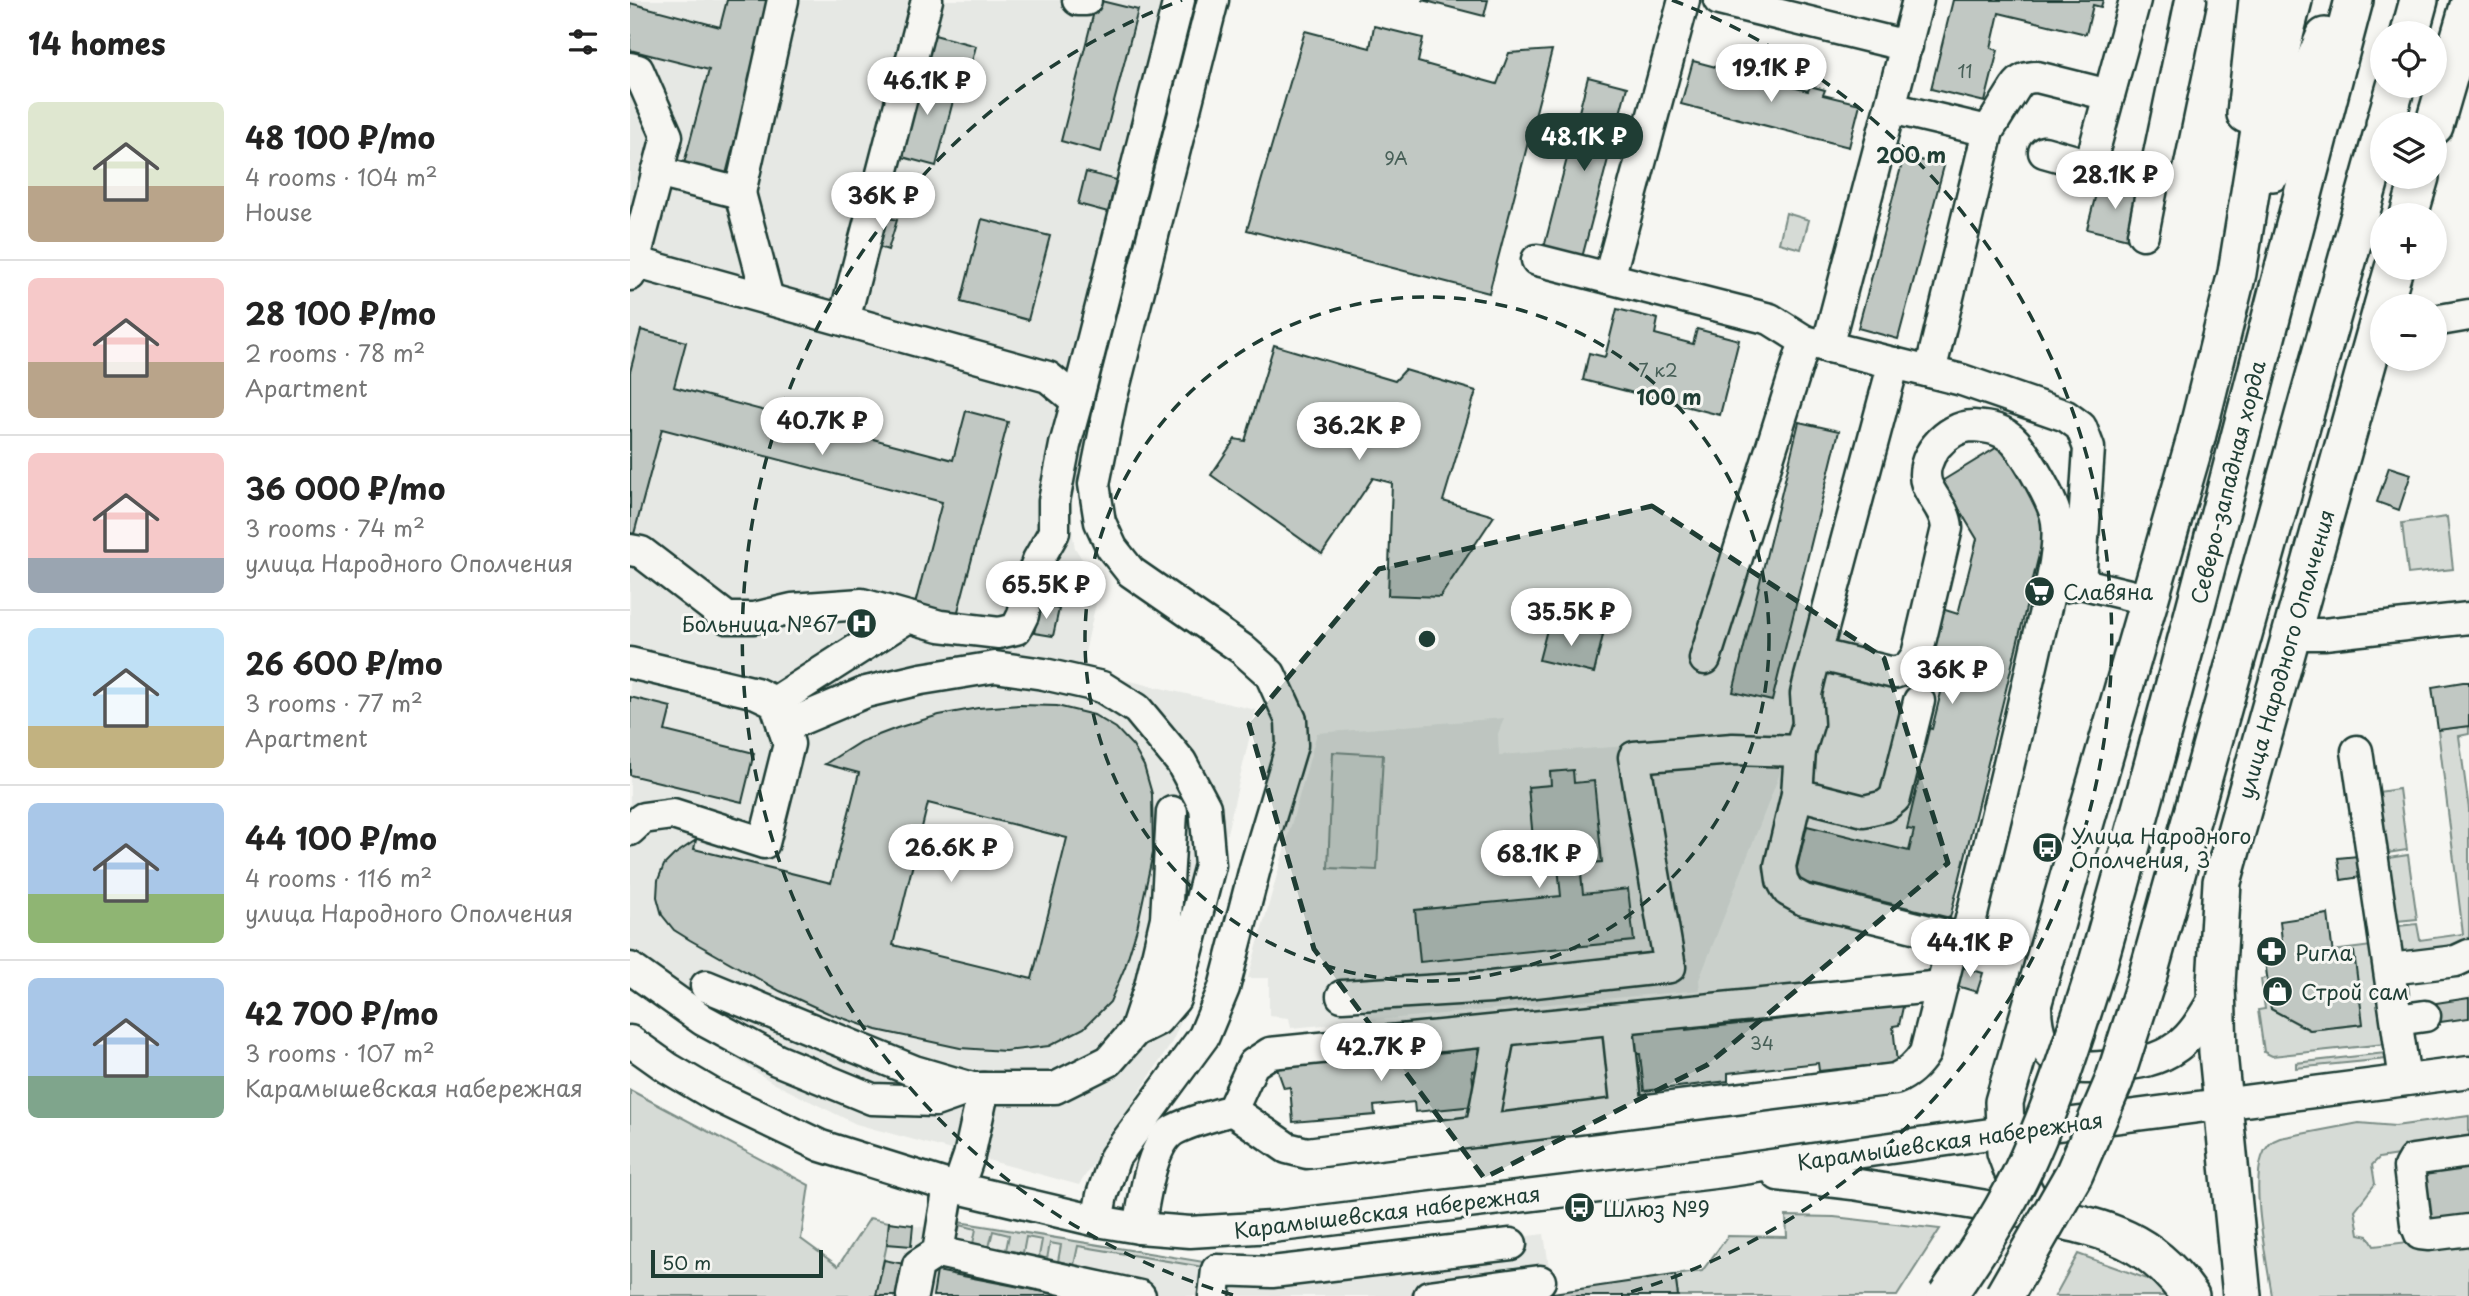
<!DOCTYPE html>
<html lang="en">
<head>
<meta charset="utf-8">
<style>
	:root { --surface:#fff; --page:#f2f2f2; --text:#222; --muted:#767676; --line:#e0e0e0; --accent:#1f3d34 }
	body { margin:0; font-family:"Playpen Sans",sans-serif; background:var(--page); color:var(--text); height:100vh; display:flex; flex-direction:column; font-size:26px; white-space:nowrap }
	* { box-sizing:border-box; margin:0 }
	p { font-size:23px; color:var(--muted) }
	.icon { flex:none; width:38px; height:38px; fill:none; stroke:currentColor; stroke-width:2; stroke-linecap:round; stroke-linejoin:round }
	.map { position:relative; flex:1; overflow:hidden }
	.sheet { display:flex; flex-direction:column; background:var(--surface); width:630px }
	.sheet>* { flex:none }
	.tools { position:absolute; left:1740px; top:21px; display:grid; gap:14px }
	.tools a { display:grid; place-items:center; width:77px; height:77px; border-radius:50%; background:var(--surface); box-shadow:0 4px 10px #0003; font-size:35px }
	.scale { position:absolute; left:21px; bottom:18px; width:172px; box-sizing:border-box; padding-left:7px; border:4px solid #1f3d34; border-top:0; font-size:19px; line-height:24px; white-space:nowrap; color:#1f3d34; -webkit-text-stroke:5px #f6f6f2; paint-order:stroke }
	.price { position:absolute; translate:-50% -60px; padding:0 16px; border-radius:24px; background:#fff; color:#222; font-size:23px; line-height:46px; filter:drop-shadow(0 2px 4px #0008) }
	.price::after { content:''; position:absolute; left:50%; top:42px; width:21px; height:16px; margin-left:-10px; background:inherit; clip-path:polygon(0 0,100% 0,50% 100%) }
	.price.selected { background:var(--accent); color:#fff }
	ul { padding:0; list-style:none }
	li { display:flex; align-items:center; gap:21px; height:175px; padding:0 28px }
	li+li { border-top:2px solid var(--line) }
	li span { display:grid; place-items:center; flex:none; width:196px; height:140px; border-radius:10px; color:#555 }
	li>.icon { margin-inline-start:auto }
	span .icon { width:84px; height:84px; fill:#fffc; stroke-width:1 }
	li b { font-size:30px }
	h2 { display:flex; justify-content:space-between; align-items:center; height:84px; padding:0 28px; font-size:30px }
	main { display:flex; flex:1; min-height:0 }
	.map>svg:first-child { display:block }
	.built { fill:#e6e8e4 }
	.green { fill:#d6dbd6; stroke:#7a8c85; stroke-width:2 }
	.building { fill:#c1c8c3; stroke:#1f3d34; stroke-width:2; fill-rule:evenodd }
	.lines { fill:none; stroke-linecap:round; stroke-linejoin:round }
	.minor-casing { stroke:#1f3d34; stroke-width:35 }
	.major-casing { stroke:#1f3d34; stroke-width:42 }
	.minor { stroke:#f6f6f2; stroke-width:30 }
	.major { stroke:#f6f6f2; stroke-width:37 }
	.major-bridge-casing { stroke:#1f3d34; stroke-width:42; stroke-linecap:butt }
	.major-bridge { stroke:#f6f6f2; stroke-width:37 }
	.marked { fill:#1f3d34; fill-opacity:0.2; stroke:#1f3d34; stroke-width:5; stroke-dasharray:14 9; stroke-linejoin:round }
	.ring { fill:none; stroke:#1f3d34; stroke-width:3.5; stroke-dasharray:12 9 }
	.labels { text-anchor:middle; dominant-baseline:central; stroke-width:6; stroke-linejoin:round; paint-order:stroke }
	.number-label { font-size:18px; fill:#486058 }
	.street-label { font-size:21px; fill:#1f3d34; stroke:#f6f6f2 }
	.poi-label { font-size:21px; fill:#1f3d34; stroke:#f6f6f2; text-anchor:start }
	.centre { fill:#1f3d34; stroke:#f6f6f2; stroke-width:3.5 }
	.ring-label { font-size:21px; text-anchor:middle; font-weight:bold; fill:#1f3d34; stroke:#f6f6f2; stroke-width:6; stroke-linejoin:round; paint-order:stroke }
</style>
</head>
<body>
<main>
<section class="sheet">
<h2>14 homes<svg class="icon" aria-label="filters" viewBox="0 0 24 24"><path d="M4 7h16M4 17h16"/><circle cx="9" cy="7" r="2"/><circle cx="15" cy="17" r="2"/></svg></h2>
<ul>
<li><span style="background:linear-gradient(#dfe7d0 60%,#b9a48a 0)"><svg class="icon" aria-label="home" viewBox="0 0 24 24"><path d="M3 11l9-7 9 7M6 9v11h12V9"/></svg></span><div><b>48 100 ₽/mo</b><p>4 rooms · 104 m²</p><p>House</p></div></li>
<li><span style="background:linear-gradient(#f6c9c9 60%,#b9a48a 0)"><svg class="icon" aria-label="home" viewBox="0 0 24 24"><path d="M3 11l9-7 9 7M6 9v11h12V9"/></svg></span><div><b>28 100 ₽/mo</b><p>2 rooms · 78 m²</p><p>Apartment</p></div></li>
<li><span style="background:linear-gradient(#f6c9c9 75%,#9aa5b1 0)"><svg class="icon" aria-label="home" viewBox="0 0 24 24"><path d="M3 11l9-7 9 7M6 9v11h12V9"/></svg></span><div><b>36 000 ₽/mo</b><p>3 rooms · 74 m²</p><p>улица Народного Ополчения</p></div></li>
<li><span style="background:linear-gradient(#bfe0f5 70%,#c2b280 0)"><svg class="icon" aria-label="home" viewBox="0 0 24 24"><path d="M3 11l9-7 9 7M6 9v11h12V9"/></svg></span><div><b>26 600 ₽/mo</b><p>3 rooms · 77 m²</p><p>Apartment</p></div></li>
<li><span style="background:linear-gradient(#a9c7e8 65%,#8fb573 0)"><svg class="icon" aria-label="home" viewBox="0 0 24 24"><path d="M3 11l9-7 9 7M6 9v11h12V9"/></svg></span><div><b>44 100 ₽/mo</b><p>4 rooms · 116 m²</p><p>улица Народного Ополчения</p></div></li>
<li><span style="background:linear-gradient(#a9c7e8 70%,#7fa58c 0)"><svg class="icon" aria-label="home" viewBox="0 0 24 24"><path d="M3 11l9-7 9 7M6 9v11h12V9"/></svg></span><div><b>42 700 ₽/mo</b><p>3 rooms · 107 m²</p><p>Карамышевская набережная</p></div></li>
</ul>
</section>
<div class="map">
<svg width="1839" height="1296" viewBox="0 0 1839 1296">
	<rect width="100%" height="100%" fill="#f6f6f2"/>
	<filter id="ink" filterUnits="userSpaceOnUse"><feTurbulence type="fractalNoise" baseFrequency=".0143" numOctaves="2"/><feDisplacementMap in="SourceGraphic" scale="14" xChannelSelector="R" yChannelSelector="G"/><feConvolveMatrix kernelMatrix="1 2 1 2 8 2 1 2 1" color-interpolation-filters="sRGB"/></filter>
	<g filter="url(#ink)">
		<g class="built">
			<polygon points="0,0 558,0 479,311 437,503 445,548 460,571 471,580 454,657 457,669 465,673 626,710 554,1015 541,1044 449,1185 226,1124 145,1084 64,1033 0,985"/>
			<polygon points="874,718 868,734 869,755 1070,741 1129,755 1152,768 1069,980 1070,990 661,1028 659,1018 639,1016 639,978 618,978 687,733"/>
			<polygon points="302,1218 360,1225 571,1262 648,1267 914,1234 923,1293 1045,1275 1048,1296 246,1296 257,1244 259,1222 298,1228"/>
		</g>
		<g class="green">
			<polygon points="1156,213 1179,220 1171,249 1149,243"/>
			<polygon points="1817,517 1823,569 1778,574 1772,523"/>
			<polygon points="1839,726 1839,734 1829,736 1839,809 1839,948 1773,960 1768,926 1787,924 1790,940 1833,934 1808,730"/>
			<polygon points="703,752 753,755 747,870 698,868"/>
			<polygon points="1769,789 1777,850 1757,853 1748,792"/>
			<polygon points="1778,855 1787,919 1767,921 1758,858"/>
			<polygon points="1749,945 1764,1043 1642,1056 1634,1052 1628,1010 1635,1009 1631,979 1637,978 1641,1009 1679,1030 1732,1024 1723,952 1703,955 1703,951"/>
			<polygon points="1755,1053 1756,1059 1666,1068 1666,1063"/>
			<polygon points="0,1090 179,1185 171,1239 208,1266 240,1218 259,1222 257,1244 246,1296 0,1296"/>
			<path d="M1839,1116V1144L1749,1158L1742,1165L1745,1184L1725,1210L1729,1234L1738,1236L1744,1246L1839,1235V1296H1642C1637,1261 1621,1190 1632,1157C1635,1148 1640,1141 1650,1138L1729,1123L1765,1126Z"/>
			<polygon points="1156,1216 1204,1217 1310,1229 1267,1296 1048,1296 1045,1275 1072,1271 1098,1236 1157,1237"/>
			<polygon points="322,1221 580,1263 579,1268 448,1246 444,1265 428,1261 431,1245 420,1243 417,1259 409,1256 412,1240 396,1237 393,1253 376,1250 379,1235 363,1231 359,1247 343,1244 346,1229 330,1225 326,1241 320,1240"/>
			<polygon points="1448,1254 1537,1286 1542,1296 1425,1296"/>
		</g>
		<g class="building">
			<polygon points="97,0 141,0 94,182 52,171 79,70 0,50 0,3 90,27"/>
			<polygon points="467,0 508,10 471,152 431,141"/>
			<polygon points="792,0 858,0 854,16"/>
			<polygon points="1323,0 1473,0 1471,7 1463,5 1456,34 1369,13 1361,48 1368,50 1355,102 1301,89"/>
			<polygon points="744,26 793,38 788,62 867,84 879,53 922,50 859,293 617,230 675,31 740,48"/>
			<polygon points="297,33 346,46 337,80 288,67"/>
			<polygon points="1063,61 1097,70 1099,65 1113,69 1112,74 1178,91 1180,86 1195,90 1193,95 1230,104 1219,147 1051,104"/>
			<polygon points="288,67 329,78 306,166 265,155"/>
			<polygon points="958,77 997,87 949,269 911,259"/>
			<polygon points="1274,156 1314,166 1268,339 1228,328"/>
			<polygon points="456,172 486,180 478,212 448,204"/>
			<polygon points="1469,182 1514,193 1502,240 1457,229"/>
			<polygon points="248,215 267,220 258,250 240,244"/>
			<polygon points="352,219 420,236 398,320 331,302"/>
			<polygon points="987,309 1028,319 1025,334 1063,344 1067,329 1109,340 1090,415 953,380 959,353 975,357"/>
			<polygon points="11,330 56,342 44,387 147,414 150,401 187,411 223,421 220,433 323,460 336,411 378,422 327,615 285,604 312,502 32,429 4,534 0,533 0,372"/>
			<polygon points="644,345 765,381 775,370 846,391 813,501 864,516 810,597 758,595 762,483 743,478 692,554 581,475 605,439 615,441"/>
			<polygon points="1169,422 1209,431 1142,701 1103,692"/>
			<polygon points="1371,445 1417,522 1320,918 1164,880 1177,826 1279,851 1284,830 1277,829 1289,779 1279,776 1291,726 1302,729 1316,672 1297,667 1312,609 1328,614 1347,539 1312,481"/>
			<polygon points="1759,467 1781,474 1769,510 1747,502"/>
			<polygon points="410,605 429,609 423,636 404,633"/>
			<polygon points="919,622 973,635 964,673 909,660"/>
			<polygon points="1833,682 1839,682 1839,726 1808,730 1802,687"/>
			<polygon points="0,697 41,707 35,731 124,753 112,802 0,775"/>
			<path d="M390,705L427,706L464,715L486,728L503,746L514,766L522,794L523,853L507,928L495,967L480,1002L454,1028L419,1046L375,1051L330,1048L247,1030L198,1013L150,991L60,940L44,930L32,915L27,897L28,880L34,865L44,855L66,840L64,849L201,883L229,773L195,764L230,742L267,728L309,715L348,708ZM298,803L437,838L402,979L263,945Z"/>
			<polygon points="943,770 944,783 964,781 972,862 950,864 953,894 998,889 1004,941 790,962 785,910 931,896 928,867 906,869 898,787 921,785 920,772"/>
			<polygon points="1728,856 1731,877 1711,880 1708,858"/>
			<polygon points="1698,914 1703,955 1724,952 1733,1024 1680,1030 1641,1009 1633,944 1652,941 1650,921"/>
			<polygon points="1332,967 1353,973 1347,992 1327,986"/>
			<polygon points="1275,998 1269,1025 1263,1026 1267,1063 1189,1071 1188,1063 1098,1073 1098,1081 1014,1091 1010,1054 1004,1054 994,1029 1055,1022 1056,1030 1189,1015 1216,1012 1215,1004"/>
			<polygon points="1839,998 1839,1018 1796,1024 1793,1005"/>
			<polygon points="852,1041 847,1070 842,1071 845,1106 785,1112 784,1102 744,1106 745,1115 663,1122 660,1087 654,1088 644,1060 701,1055 702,1064 797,1055 796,1046"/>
			<polygon points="1839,1162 1839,1222 1798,1228 1790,1168"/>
			<polygon points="259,1222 283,1225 281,1246 257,1244"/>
			<polygon points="254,1260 274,1264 267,1296 246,1296"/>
			<polygon points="307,1271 436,1296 303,1296"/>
			<polygon points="1045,1275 1048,1296 901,1296 923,1293"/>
		</g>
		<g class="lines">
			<defs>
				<g id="minor">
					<polyline points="448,0 456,0"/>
					<polyline points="1089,0 1277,46"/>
					<polyline points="1505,0 1460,165 1523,183 1561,0"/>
					<polyline points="0,68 8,70 37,136 4,262"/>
					<polyline points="1261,108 1358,131"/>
					<polyline points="1414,152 1460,165"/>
					<polyline points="27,172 110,193 138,299"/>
					<polyline points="110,193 153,0"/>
					<polyline points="1513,234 1523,183"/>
					<polyline points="907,260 1140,319 1175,341 1075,659"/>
					<polyline points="0,275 4,262 418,377 447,401 435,445 424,501 424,532 408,560 399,585 393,615 386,629 369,633 310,626 232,604 162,609 124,618 97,618 11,552 0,550"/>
					<polyline points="979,278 1054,0"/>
					<polyline points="214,320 297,0"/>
					<polyline points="1804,321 1839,315"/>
					<polyline points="1175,341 1332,380 1436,416 1451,427 1459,448 1450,583"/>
					<polyline points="1197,347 1288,0"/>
					<path d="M1300,372L1358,131L1385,88C1391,79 1397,77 1407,77L1479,95"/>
					<polyline points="447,401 549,0"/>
					<polyline points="1433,587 1450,583 1520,600"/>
					<polyline points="1660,634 1694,634 1839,618"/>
					<path d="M1186,654L1264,673L1278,668L1287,655L1317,528C1316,511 1304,501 1297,485C1287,459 1317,426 1343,426C1359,427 1374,429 1386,443C1398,458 1425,503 1427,522C1431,555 1414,614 1406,648C1385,741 1362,834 1339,927L1330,936L1324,937L1174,900L1158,891L1152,880L1150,866L1167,794L1170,751L1178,724L1176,694L1180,677L1256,392L1264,363"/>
					<polyline points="0,663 126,693 145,702 159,744 134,843 43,814 13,818 0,830"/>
					<polyline points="145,702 278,617"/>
					<polyline points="1727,751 1775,1080"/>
					<polyline points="1167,794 1234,811 1255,806 1265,798 1289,701"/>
					<polyline points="0,968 73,1020 147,1060 242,1099 305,1101 342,1088 425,1088 479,1061 505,1031 527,1020 545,999 580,865 575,807 551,762 507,709 472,687 414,674 365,667 291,679 236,692 153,727"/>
					<polyline points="1760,969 1826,961 1839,955"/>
					<polyline points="76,986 284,1071 342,1088"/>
					<polyline points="712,996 861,987 1040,967 1004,757 1103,749 1170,751"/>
					<path d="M1406,998C1405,1023 1410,1058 1439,1066C1451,1070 1469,1067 1482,1066C1506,1064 1528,1061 1548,1046C1565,1034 1576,1012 1587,994"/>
					<polyline points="987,1019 997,1112"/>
					<polyline points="1767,1020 1795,1016"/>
					<polyline points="505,1031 520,986 536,918 542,812"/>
					<polyline points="0,1041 38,1068 84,1095 191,1146 319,1186 467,1221 509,1228 560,1232 642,1227 1092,1172 1374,1132 1839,1072"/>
					<path d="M602,1110L657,1148L677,1153L1265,1079C1279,1073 1287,1065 1295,1053L1324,937"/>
					<polyline points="851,1131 870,1030"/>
					<polyline points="1839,1152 1783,1160 1779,1167 1786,1224 1790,1234 1799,1235 1839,1230"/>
					<polyline points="1148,1175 1223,1184 1393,1212"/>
					<polyline points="328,1188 339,1156 354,1088"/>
					<polyline points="467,1221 472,1195 485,1157 574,1036 594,988 625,868 662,745 661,720 640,674 612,649 501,572 482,548 470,522 464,484 481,400 583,0"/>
					<path d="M509,1228C514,1203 520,1144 544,1130C560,1121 583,1116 602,1110L623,1064L640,1053L1312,986"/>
					<polyline points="308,1252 510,1296"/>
					<polyline points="282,1296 288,1265 308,1252 319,1186"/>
					<polyline points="584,1296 587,1270 642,1272 881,1244"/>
					<polyline points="799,1296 910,1281"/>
				</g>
				<g id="major">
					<polyline points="1780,33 1789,0"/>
					<polyline points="1616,114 1628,0"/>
					<polyline points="1755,124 1766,86"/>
					<polyline points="1804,126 1839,6"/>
					<polyline points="1642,172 1661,117 1695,37"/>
					<polyline points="1779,215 1790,177"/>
					<polyline points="1753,306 1764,268"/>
					<path d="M1468,963C1559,644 1639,321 1724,0"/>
					<polyline points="1517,978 1752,136"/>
					<path d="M1560,1296C1518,1236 1473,1229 1406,1214L1383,1171L1376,1152L1374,1102L1566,438L1607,273L1630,130L1663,0"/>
					<polyline points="1612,1296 1588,1053 1586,984 1592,882 1752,310"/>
				</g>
			</defs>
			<use href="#minor" class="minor-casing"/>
			<use href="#major" class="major-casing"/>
			<use href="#minor" class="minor"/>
			<use href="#major" class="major"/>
			<defs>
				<g id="major-bridge">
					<path d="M1317,1296C1347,1252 1378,1206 1399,1157C1427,1094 1447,1028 1468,963"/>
					<polyline points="1374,1296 1444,1174 1484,1081 1517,978"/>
				</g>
			</defs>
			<use href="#major-bridge" class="major-bridge-casing"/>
			<use href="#major-bridge" class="major-bridge"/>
		</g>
	</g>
	<path class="marked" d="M1022,506L1254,658L1318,863L1077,1065L854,1178L684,949L619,724L749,569Z"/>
	<g class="ring">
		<circle cx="797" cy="639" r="342"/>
		<path d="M603 1295A684 684 0 0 1 552 0M1042 0A684 684 0 0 1 991 1295"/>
	</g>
	<defs>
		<symbol id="supermarket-disc" viewBox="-11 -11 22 22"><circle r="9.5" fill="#1f3d34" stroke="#f6f6f2"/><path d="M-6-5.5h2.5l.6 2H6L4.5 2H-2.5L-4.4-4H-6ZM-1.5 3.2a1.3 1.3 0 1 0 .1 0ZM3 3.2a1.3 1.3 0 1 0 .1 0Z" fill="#fff"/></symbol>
		<symbol id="hospital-disc" viewBox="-11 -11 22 22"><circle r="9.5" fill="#1f3d34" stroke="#f6f6f2"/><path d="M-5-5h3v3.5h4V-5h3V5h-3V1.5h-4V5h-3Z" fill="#fff"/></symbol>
		<symbol id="bus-disc" viewBox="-11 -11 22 22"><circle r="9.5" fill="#1f3d34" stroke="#f6f6f2"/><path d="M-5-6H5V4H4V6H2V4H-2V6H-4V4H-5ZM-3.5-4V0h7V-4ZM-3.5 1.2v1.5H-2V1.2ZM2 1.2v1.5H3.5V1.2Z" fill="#fff"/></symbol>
		<symbol id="pharmacy-disc" viewBox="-11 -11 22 22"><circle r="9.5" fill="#1f3d34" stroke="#f6f6f2"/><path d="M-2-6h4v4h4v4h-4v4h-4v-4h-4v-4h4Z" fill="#fff"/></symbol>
		<symbol id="shop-disc" viewBox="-11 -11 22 22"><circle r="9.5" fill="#1f3d34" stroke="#f6f6f2"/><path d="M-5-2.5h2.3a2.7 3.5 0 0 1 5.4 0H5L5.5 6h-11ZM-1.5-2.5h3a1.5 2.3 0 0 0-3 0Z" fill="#fff"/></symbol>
	</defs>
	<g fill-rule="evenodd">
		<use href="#supermarket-disc" x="1392" y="574" width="35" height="35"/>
		<use href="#hospital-disc" x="214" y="606" width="35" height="35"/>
		<use href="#bus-disc" x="1400" y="830" width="35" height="35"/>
		<use href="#pharmacy-disc" x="1624" y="934" width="35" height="35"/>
		<use href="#shop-disc" x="1630" y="974" width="35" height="35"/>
		<use href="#bus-disc" x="932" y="1190" width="35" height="35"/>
	</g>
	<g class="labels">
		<g class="number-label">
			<text x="1335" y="70">11</text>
			<text x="766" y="157">9А</text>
			<text x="1028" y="369">7 к2</text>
			<text x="1132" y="1042">34</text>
		</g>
		<g class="street-label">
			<text transform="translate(1597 482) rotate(-76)">Северо-западная хорда</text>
			<text transform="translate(1655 654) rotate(-74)">улица Народного Ополчения</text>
			<text transform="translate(1320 1140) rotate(-8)">Карамышевская набережная</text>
			<text transform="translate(757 1211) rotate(-7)">Карамышевская набережная</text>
		</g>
		<g class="poi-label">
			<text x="1433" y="591">Славяна</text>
			<text x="208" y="623" text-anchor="end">Больница №67</text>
			<text x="1441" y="835">Улица Народного<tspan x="1441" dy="24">Ополчения, 3</tspan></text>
			<text x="1665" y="952">Ригла</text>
			<text x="1671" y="991">Строй сам</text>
			<text x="973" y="1208">Шлюз №9</text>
		</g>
	</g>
	<circle cx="797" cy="639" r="10" class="centre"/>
	<g class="ring-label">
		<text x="1281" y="163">200 m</text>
		<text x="1039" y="405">100 m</text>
	</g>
</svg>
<div class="tools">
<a><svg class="icon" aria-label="locate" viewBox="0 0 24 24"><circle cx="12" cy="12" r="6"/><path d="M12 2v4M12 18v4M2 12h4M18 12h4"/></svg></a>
<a><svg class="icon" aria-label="layers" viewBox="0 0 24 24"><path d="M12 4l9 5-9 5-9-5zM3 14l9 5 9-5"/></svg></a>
<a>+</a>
<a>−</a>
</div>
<div class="scale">50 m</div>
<b class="price" style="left:1141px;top:104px">19.1K ₽</b>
<b class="price" style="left:297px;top:117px">46.1K ₽</b>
<b class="price selected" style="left:954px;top:173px">48.1K ₽</b>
<b class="price" style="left:1485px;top:211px">28.1K ₽</b>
<b class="price" style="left:253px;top:232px">36K ₽</b>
<b class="price" style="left:192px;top:457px">40.7K ₽</b>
<b class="price" style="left:729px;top:462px">36.2K ₽</b>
<b class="price" style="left:416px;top:621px">65.5K ₽</b>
<b class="price" style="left:941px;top:648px">35.5K ₽</b>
<b class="price" style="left:1322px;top:706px">36K ₽</b>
<b class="price" style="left:321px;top:884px">26.6K ₽</b>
<b class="price" style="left:909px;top:890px">68.1K ₽</b>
<b class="price" style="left:1340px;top:979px">44.1K ₽</b>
<b class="price" style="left:751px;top:1083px">42.7K ₽</b>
</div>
</main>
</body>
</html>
